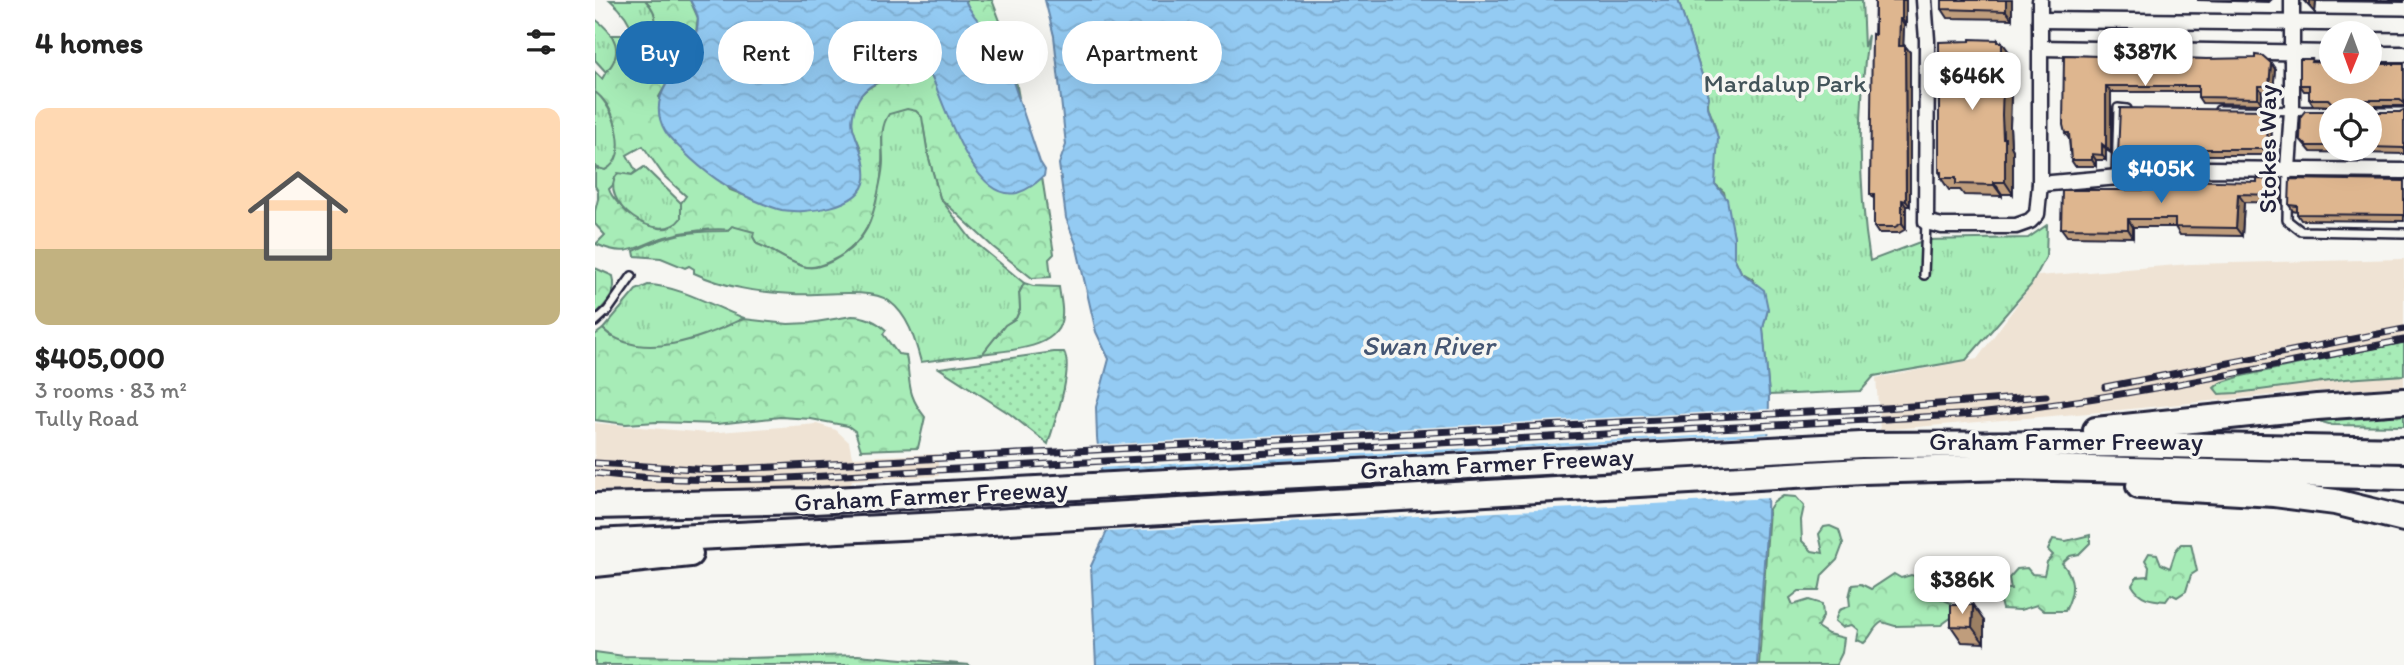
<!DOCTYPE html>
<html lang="en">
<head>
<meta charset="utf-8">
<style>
	:root { --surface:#fff; --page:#f2f2f2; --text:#222; --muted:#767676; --line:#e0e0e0; --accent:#1f6fb2 }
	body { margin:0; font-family:Itim,sans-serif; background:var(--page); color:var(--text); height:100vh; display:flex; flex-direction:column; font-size:26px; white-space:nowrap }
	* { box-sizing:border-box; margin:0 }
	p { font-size:23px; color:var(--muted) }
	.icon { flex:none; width:38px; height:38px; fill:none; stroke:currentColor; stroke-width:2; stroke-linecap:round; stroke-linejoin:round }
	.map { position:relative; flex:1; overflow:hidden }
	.details { display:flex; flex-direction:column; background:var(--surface); width:595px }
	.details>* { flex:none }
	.guide { position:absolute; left:21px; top:21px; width:665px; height:63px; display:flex; gap:14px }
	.needle { width:46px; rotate:181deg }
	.fabs { position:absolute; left:1724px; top:21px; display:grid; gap:14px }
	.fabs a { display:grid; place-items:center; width:63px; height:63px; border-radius:50%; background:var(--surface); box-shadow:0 7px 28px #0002; font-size:35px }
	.price { position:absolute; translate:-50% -60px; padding:0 16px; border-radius:14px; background:#fff; color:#222; font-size:23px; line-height:46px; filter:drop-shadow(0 2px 4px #0008) }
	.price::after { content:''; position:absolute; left:50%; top:42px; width:21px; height:16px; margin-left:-10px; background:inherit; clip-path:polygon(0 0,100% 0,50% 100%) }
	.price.current { background:var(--accent); color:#fff }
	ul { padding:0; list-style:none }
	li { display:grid; align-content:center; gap:14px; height:371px; padding:0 35px }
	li+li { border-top:2px solid var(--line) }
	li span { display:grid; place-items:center; height:217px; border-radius:14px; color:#555 }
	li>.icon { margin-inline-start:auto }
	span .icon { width:126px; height:126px; fill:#fffc; stroke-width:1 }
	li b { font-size:30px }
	h2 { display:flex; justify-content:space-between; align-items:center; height:84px; padding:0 35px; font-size:30px }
	.tag { padding:0 24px; border-radius:32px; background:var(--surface); box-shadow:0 7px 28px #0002; font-size:24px; line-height:63px }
	.tag.current { background:var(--accent); color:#fff }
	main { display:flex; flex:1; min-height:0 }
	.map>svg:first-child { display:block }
	.built { fill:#efe3d4 }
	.grass { fill:url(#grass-dots); stroke:#648779; stroke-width:2 }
	.forest { fill:url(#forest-crowns); stroke:#648779; stroke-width:2; fill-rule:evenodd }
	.wetland { fill:url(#wetland-marsh); stroke:#648779; stroke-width:2 }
	.park { fill:url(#park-tufts); stroke:#648779; stroke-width:2 }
	.water { fill:url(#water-waves); stroke:#6687a9; stroke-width:2 }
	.pier { fill:#f6f6f2 }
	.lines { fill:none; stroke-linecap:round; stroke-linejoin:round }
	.service-casing { stroke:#22223b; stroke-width:12 }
	.minor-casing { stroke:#22223b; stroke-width:19 }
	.motorway-casing { stroke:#22223b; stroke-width:30 }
	.service { stroke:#f6f6f2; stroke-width:7 }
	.minor { stroke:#f6f6f2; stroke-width:14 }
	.motorway { stroke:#f6f6f2; stroke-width:24 }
	.rail-casing { stroke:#22223b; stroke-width:7 }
	.rail { stroke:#f6f6f2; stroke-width:4.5; stroke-dasharray:13; stroke-linecap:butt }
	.wall { fill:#bf9d7b; stroke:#22223b; stroke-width:2 }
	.shaded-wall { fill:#9b7f64; stroke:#22223b; stroke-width:2 }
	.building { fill:#deb68f; stroke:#22223b; stroke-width:2 }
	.labels { text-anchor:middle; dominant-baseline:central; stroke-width:7; stroke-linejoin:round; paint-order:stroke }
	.park-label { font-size:26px; fill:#43545a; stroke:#f6f6f2 }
	.street-label { font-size:26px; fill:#22223b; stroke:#f6f6f2 }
	.water-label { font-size:28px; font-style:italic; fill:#445572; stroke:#f6f6f2 }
</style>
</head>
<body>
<main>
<section class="details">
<h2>4 homes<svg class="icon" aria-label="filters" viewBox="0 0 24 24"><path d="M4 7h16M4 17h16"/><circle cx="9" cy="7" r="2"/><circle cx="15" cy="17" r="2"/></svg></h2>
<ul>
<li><span style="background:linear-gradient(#ffd9b3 65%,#c2b280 0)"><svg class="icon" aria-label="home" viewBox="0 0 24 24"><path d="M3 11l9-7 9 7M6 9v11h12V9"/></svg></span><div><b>$405,000</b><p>3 rooms · 83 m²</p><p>Tully Road</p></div></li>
</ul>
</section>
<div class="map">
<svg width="1809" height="665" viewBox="0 0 1809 665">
	<defs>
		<pattern id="grass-dots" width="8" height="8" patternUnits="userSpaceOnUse" patternTransform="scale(1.75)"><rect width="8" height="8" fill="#a7ecb7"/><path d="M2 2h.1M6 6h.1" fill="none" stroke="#8fca9e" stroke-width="1.8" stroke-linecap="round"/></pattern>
		<pattern id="forest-crowns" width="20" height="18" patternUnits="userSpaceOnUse" patternTransform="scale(1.75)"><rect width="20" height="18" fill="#a7ecb7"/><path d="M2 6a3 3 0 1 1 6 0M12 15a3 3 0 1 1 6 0" fill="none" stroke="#8fca9e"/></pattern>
		<pattern id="wetland-marsh" width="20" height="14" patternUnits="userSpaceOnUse" patternTransform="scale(1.75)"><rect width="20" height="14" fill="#a7ecb7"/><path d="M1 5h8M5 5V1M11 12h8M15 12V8" fill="none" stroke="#8fca9e"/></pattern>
		<pattern id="park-tufts" width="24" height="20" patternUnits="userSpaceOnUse" patternTransform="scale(1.75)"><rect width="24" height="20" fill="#a7ecb7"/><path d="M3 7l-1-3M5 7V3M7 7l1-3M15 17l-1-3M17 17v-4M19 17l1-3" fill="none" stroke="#8fca9e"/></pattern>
		<pattern id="water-waves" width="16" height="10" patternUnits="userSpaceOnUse" patternTransform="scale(1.75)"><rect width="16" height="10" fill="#94cbf3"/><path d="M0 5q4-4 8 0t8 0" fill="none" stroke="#7faed1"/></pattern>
	</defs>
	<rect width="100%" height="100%" fill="#f6f6f2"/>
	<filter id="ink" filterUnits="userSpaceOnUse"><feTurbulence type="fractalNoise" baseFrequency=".0143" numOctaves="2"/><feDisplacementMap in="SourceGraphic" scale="14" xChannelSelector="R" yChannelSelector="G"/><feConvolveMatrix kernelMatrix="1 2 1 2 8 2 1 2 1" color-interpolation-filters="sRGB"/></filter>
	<g filter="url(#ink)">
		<g class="built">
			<polygon points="1809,259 1809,386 1697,393 1494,413 1285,430 1281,378 1382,359 1443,276 1595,264"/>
			<polygon points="0,423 112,433 222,424 241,430 254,442 257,457 342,454 344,476 257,480 256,485 207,486 187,490 57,493 0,490"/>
		</g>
		<g class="grass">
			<polygon points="1809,342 1809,375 1750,379 1642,393 1624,394 1619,388 1625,383 1647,376"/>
			<path d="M459,352H469C479,370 459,423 453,444L415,414L344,368Z"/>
			<polygon points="1809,407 1809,426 1737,425 1720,420 1726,416"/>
		</g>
		<g class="forest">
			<path d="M50,0H95L103,18L101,32L64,97L135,190L188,210L266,149C263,141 258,132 257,123C254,82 301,75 331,72L447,177L459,254L454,259L456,277L437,278L398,247L345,198L333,155L328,125L287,136C289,181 284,239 238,260C229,264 221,268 212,267C197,265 179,250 162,244L158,237C151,235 144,231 137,230C117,228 90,231 70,237C41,246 34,259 1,244L10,235L0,224V211L3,199V191L0,186V167L3,169L21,157C26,134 20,107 0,92V72L7,79C16,62 26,55 16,35H48L55,5ZM48,146L69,176L91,196L86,203V218C82,222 78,226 72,228C55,231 18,205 14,189L30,173L37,175L41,171L32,155Z"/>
			<polygon points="370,0 397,0 415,47 424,98 406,46 394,30 384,25 376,15"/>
			<path d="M0,268L18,276C23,293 11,304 0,315Z"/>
			<path d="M429,283L438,286L464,287C465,296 468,306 467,315C466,350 412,350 387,354L410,325L421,318L425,309L424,293Z"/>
			<path d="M257,316C271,316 281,321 291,330L288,334L303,354L311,355C316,384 311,393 330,417L323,448L266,450L260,431L253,426L216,419L185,417L122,424L62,422L31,424L0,420V335L8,329L17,337L140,322L149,319L193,324L215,323Z"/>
			<polygon points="1188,496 1201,497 1209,506 1206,520 1207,541 1217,551 1228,553 1224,534 1229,527 1235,526 1244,530 1248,544 1242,560 1227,575 1224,591 1204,591 1195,598 1198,605 1214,600 1227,604 1228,616 1222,627 1233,634 1249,638 1247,653 1241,665 1164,665 1174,509 1178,503"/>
			<path d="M1495,535V543L1484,554L1475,556L1467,563C1481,579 1479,593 1470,611H1449L1442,605L1425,610L1407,609L1404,598L1409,589H1416L1414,578L1422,569L1432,568L1437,574L1449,575L1452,562L1458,555L1453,550L1458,539L1471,541Z"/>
			<path d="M1586,544H1596L1602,571L1596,575L1591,591L1582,597L1576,594L1571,601C1556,600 1545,599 1537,585L1542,577L1553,576L1554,567L1550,560L1554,553L1562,554L1566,564L1575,568L1581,550Z"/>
			<path d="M1299,574L1306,578L1316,575L1323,577L1328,591L1356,603L1357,617L1346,625L1300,626L1287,622C1278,627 1277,636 1269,643L1261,640L1263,630L1257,625L1247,627L1240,621L1244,610L1255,606L1254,597L1257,585L1266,584L1276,589Z"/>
		</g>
		<polygon class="wetland" points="0,652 29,656 150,658 263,655 375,665 0,665"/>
		<g class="park">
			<path d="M15,0H50C66,16 64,35 39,35C35,20 27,10 15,0Z"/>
			<path d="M1083,0H1267L1269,47L1273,35C1263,110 1263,186 1275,261L1330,240L1433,238L1452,225L1451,257L1436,285L1371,360L1279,376L1266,391L1174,395L1168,328L1173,309L1158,279L1146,272L1139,257V237L1129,192L1120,184C1117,164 1126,143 1119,123C1116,112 1111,109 1114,97Z"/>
			<path d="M0,19C20,33 30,52 11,72L0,60Z"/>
			<path d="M0,92C19,106 37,157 10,170L0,167Z"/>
			<path d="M312,109L321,111L327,117L333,155L345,198L376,239L429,283L424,293L425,309L421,318L410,325L387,354L326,362C320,340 314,316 294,301C275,287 223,296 198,294C163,292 131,288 99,273V269L94,266L90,268L66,258L40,256L39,251C75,234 91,231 132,231L137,226L159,232L158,237L162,244C179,250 195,264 211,267C223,269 237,262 246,256C272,238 277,221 283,193C285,182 288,172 288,161C288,144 284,129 294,114Z"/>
			<path d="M49,167L86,203V218C65,248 0,201 23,173L37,175Z"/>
			<path d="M53,285C85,286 119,307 149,318C110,337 46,364 8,329L41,290Z"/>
		</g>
		<g class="water">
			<path d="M95,0H370C379,21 393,28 406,46L445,162L450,170L449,176C441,183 433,190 422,193C379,202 350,107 337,77L331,72C304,74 269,78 260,107C258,114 256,120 258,128C263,145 272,161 270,179C266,208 210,214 187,210C177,208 166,203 157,199C131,188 108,171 88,151C82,145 74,138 70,131C45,87 103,61 103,20C103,13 98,6 95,0Z"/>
			<polygon points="450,0 1083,0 1114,97 1112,104 1123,138 1120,184 1132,199 1139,237 1139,257 1146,272 1169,290 1173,309 1168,328 1174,395 1172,518 1162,665 501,665 496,566 513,529 502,438 501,407 514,359 501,332 481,244 471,218 464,164 471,145 459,36"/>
		</g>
		<g class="pier">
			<polygon points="1177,409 1177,432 502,468 499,445"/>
			<polygon points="1177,434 1176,498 508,532 502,471"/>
		</g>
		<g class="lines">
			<defs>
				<g id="service">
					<polyline points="1624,110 1736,111"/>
					<polyline points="1774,112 1809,112"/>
					<polyline points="1693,170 1692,220 1706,231 1809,233"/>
					<polyline points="1521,179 1523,108 1532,109"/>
					<polyline points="1329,275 1331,222"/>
					<polyline points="0,322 13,310 37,276"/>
				</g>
				<g id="minor">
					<polyline points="1329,0 1332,40 1331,222 1347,226 1421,226 1435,221 1442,214 1445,184 1445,0"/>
					<polyline points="1445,20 1809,24"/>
					<polyline points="1445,48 1736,53"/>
					<polyline points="1774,54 1809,54"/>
					<polyline points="1693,169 1697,110 1697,0"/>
					<polyline points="1445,184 1614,169 1809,171"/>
				</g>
				<g id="motorway">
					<polyline points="1501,430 1722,407 1809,401"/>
					<polyline points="1544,486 1679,494 1740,502 1809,519"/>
					<polyline points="0,506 219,501 1266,445 1519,444 1809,450"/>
					<polyline points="0,542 346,525 1267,471 1416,467 1809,477"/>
					<polyline points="0,564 95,554"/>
				</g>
			</defs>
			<use href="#service" class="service-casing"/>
			<use href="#minor" class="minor-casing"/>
			<use href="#motorway" class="motorway-casing"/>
			<use href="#service" class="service"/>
			<use href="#minor" class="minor"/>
			<use href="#motorway" class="motorway"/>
			<defs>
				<g id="rail">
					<polyline points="1510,387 1809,329"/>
					<polyline points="0,463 117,470 198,466 1290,408 1451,396"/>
					<path d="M0,473C58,480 116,480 174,479L1383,414C1527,398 1667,368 1809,340"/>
				</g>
			</defs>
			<use href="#rail" class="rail-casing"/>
			<use href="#rail" class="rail"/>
		</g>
		<g class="wall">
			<polygon points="1280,0 1311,0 1311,25 1309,25 1308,46 1310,46 1315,52 1315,206 1311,206 1311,229 1304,233 1283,233 1279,227 1279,199 1275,194"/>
			<polygon points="1347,0 1417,0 1417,19 1353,18 1347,9"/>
			<polygon points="1602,0 1676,0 1674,2"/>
			<polygon points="1708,0 1809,0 1809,2 1721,1 1720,13"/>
			<polygon points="1403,40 1415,53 1415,60 1417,63 1415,126 1416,146 1418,150 1418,194 1407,194 1407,196 1369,195 1365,190 1354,190 1346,178 1346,175 1344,172"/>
			<polygon points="1469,55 1676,63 1680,69 1678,92 1667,92 1667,104 1607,103 1603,97 1603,92 1516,92 1516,153 1511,150 1511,160 1501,160 1501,166 1480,166 1476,160 1474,139 1470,133"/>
			<polygon points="1719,63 1809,64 1809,106 1774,106 1769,108 1769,110 1736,110 1736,149 1774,149 1774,112 1805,112 1809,110 1809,154 1716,152 1705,139 1732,111 1737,109 1737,106 1718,105 1714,99 1714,91 1709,91 1705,85"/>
			<polygon points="1673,110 1677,116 1676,155 1561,155 1539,161 1528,161 1523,155"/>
			<polygon points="1809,181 1809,221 1706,220 1702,214 1702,212 1698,211 1694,205"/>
			<polygon points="1687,188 1686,203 1649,202 1647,236 1585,235 1580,227 1538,227 1538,237 1472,236 1466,228 1563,190"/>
			<polygon points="1389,621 1389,643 1367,642 1356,626"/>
		</g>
		<g class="shaded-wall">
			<polygon points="1307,0 1311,0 1311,25 1307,19"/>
			<polygon points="1411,0 1417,0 1417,19 1411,11"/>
			<polygon points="1715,0 1721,1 1720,13 1715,6"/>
			<polygon points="1305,19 1309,25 1308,52 1304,46"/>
			<polygon points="1403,40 1407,45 1407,42 1415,53 1415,60 1417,63 1415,126 1416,146 1418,150 1418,194 1410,182"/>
			<polygon points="1310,46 1315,52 1315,206 1311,201"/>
			<polygon points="1676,63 1680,69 1678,92 1674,86"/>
			<polygon points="1511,86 1516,92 1516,153 1511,147"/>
			<polygon points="1663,86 1667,92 1667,104 1663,98"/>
			<polygon points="1673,110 1677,116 1676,155 1672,149"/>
			<polygon points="1507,144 1511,150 1511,160 1507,155"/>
			<polygon points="1497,154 1501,160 1501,166 1497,160"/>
			<polygon points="1681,180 1687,188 1686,203 1681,195"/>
			<polygon points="1399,182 1407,194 1407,196 1399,185"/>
			<polygon points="1643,194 1649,202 1647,236 1641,228"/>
			<polygon points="1307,200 1311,206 1311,229 1307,223"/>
			<polygon points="1533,219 1538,227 1538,237 1533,229"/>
			<polygon points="1378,605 1389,621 1389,643 1377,627"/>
		</g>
		<g class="building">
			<polygon points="1280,0 1307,0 1307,19 1305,19 1304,46 1310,46 1311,201 1307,200 1307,223 1300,227 1279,227 1279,194 1275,194 1277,34 1280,35"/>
			<polygon points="1347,0 1411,0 1411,11 1347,9"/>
			<polygon points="1709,0 1715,0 1715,6"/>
			<polygon points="1375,39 1403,40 1403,42 1407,42 1407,52 1409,52 1407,115 1408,138 1410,138 1410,182 1399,182 1399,185 1361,184 1361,178 1346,178 1346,172 1344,172 1344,42 1375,41"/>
			<polygon points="1469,55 1611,59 1660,58 1660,55 1668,56 1676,63 1674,86 1663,86 1663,98 1603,97 1603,86 1511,86 1511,147 1507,144 1507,155 1497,154 1497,160 1476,160 1474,133 1470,133 1468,125"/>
			<polygon points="1705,59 1717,59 1716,62 1736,63 1736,72 1774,72 1774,64 1809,64 1809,103 1805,100 1770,100 1765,102 1764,107 1767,110 1736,110 1736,146 1712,146 1705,139 1706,116 1710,111 1732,111 1737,109 1738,104 1733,99 1714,99 1714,85 1705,85"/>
			<polygon points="1525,108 1673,110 1672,149 1557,149 1535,155 1523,155"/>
			<polygon points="1809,110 1809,148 1774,147 1774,112 1805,112"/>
			<polygon points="1662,179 1681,180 1681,195 1643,194 1641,228 1580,227 1580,219 1533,219 1533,229 1466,228 1467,190 1563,190 1563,188 1580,188 1580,182 1584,180 1662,182"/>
			<polygon points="1695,179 1809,181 1809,215 1702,214 1702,206 1694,205"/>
			<polygon points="1356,605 1378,605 1377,627 1356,626"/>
		</g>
	</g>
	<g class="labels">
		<g class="park-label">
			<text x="1190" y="83">Mardalup Park</text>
		</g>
		<g class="street-label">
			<text transform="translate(1672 149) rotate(-90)">Stokes Way</text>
			<text x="1471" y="441">Graham Farmer Freeway</text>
			<text transform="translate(902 463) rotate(-3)">Graham Farmer Freeway</text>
			<text transform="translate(336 495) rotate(-3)">Graham Farmer Freeway</text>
		</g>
		<g class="water-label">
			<text x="833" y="345">Swan River</text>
		</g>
	</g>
</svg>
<div class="fabs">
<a><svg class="needle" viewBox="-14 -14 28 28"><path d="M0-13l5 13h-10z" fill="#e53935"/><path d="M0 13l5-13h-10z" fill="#767676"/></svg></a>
<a><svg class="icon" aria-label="locate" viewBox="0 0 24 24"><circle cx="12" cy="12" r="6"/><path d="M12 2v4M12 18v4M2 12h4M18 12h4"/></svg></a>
</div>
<b class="price" style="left:1550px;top:88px">$387K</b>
<b class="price" style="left:1377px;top:112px">$646K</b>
<b class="price current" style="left:1566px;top:205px">$405K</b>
<b class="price" style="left:1367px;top:616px">$386K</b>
<div class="guide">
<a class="tag current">Buy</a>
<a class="tag">Rent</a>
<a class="tag">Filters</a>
<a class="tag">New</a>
<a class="tag">Apartment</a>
</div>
</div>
</main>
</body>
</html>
